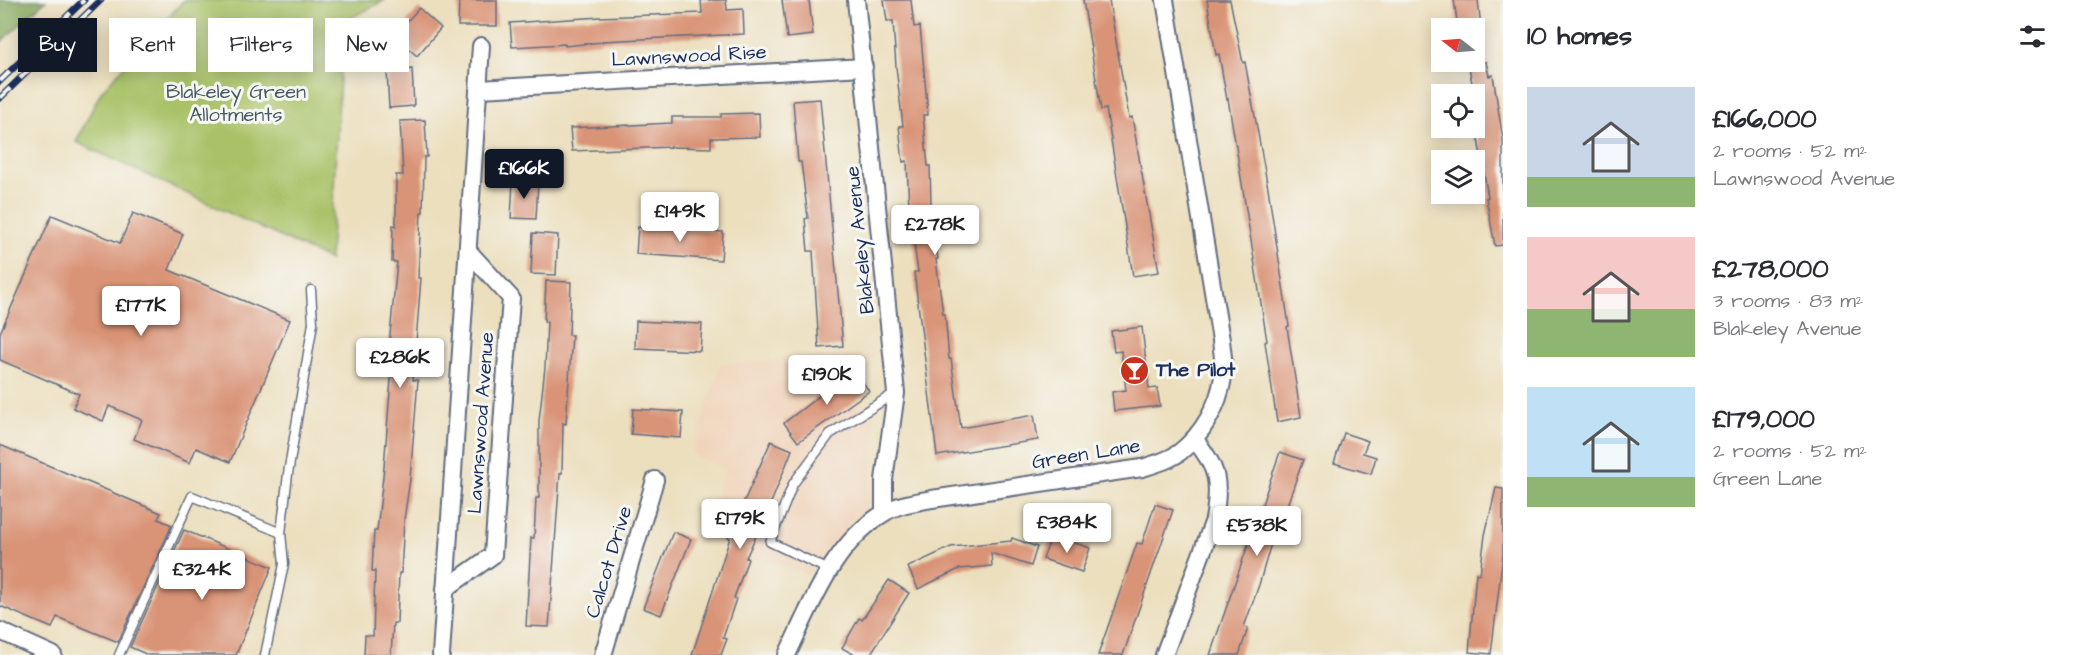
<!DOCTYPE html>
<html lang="en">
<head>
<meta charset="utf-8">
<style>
	:root { --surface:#fff; --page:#f2f2f3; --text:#2b2b33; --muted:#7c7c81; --accent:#111827 }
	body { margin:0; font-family:"Architects Daughter",sans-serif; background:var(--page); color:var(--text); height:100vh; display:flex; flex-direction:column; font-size:22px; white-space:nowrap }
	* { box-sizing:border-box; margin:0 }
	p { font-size:20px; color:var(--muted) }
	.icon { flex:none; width:33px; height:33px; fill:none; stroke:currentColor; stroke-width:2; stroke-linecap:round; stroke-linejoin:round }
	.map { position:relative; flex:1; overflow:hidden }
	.drawer { display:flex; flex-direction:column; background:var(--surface); width:570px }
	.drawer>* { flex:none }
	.top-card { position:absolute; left:18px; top:18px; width:570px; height:54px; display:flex; gap:12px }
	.needle { width:39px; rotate:287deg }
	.fabs { position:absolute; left:1431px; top:18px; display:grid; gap:12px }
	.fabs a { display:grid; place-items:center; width:54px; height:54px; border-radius:0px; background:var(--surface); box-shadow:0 3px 15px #0003; font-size:30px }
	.price { position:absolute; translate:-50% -51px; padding:0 14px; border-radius:6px; background:#fff; color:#222; font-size:20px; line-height:39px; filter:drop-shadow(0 2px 3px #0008) }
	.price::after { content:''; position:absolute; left:50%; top:36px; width:18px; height:14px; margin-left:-9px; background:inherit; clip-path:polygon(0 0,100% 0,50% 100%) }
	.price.on { background:var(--accent); color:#fff }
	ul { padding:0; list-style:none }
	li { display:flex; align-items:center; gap:18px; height:150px; padding:0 24px }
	li span { display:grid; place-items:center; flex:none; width:168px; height:120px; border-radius:0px; color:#555 }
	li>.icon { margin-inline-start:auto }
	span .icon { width:72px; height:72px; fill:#fffc; stroke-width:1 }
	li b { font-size:26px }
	h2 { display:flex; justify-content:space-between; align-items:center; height:72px; padding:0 24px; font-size:26px }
	.chip { padding:0 21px; border-radius:0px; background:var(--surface); box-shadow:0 3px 15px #0003; font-size:21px; line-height:54px }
	.chip.on { background:var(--accent); color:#fff }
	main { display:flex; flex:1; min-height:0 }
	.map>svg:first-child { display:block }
	.built { fill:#f0d5bc }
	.green { fill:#a9c268; stroke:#627863; stroke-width:1.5 }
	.forest { fill:#86a85c; stroke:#506c5d; stroke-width:1.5 }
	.building { fill:#d99376 }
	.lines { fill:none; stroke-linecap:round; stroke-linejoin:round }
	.lane-casing { stroke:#646d80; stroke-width:11 }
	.street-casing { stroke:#646d80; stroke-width:20 }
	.lane { stroke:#fff; stroke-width:8 }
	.street { stroke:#fff; stroke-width:16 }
	.rail-casing { stroke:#1b2f5e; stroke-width:7 }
	.rail { stroke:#f6f6f2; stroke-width:4.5; stroke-dasharray:14; stroke-linecap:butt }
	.labels { text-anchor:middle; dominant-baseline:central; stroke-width:6; stroke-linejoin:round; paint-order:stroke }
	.street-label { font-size:20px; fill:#1b2f5e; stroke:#f6f6f2 }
	.park-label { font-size:20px; fill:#465b61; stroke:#f6f6f2 }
	.poi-label { font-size:20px; font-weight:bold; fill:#1b2f5e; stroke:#f6f6f2; text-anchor:start }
</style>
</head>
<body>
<main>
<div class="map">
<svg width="1503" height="655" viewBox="0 0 1503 655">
	<rect width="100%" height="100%" fill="#f6f6f2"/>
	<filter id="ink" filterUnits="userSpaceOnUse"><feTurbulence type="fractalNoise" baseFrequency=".0167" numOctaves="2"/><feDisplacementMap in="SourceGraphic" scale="12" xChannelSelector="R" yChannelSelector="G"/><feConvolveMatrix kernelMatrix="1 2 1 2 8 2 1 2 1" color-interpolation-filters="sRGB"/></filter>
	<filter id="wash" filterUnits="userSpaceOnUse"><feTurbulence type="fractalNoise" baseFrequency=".008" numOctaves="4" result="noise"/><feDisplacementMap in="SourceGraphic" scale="24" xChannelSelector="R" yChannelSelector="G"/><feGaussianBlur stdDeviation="1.35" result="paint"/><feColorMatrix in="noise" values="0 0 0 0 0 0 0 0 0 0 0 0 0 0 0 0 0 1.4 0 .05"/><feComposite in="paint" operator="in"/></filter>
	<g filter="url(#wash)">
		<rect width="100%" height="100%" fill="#ecdfbe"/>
		<polygon class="built" points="873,354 853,404 874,419 875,439 867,508 812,577 698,535 725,470 691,454 721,364"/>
		<polygon class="green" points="184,0 385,0 343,22 330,260 76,142 101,92"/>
		<polygon class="forest" points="0,0 46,0 0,43"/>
		<g id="blocks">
			<g class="building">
				<polygon points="459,0 497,0 497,26 458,26"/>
				<polygon points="701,0 726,0 727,10 743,9 744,34 602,41 602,42 565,46 565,44 512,47 510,23 600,17 702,13"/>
				<polygon points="782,0 809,0 813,35 787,38"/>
				<polygon points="884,0 911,0 914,27 920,26 928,115 923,115 928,166 930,166 931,207 938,259 936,259 943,314 945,314 949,359 951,359 961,428 1034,415 1038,440 937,456 914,272 918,272 909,209 907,161 903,162 899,126 903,126 896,67 893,21 887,21"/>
				<polygon points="1083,0 1109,0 1129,118 1132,117 1159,272 1133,276 1106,109 1101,110"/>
				<polygon points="1207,0 1230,0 1243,63 1245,62 1268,188 1289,326 1287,327 1301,417 1277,422 1265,342 1267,341 1238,159 1228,99 1227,100 1219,54 1216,55"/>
				<polygon points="1454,0 1478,0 1481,28 1458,28"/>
				<polygon points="419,8 441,28 417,56 394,36"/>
				<polygon points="1468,62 1486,62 1489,76 1493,75 1503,140 1503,245 1495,246 1486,198 1488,197 1475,122 1477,122 1474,94"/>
				<polygon points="412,69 414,106 389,108 387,71"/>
				<polygon points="820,99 843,346 819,348 813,251 808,251 805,219 808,218 801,162 798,162 793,101"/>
				<polygon points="759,113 760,137 711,138 711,148 671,147 572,151 570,128 672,123 672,117 721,117 721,114"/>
				<polygon points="425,120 427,157 424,157 423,212 421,212 418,278 421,278 413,380 418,380 410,479 404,520 401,573 399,573 397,623 393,623 391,655 364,655 365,635 373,636 375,571 372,571 374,531 377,531 384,467 392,366 387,366 397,262 392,262 393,225 396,226 396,175 403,175 400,121"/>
				<polygon points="513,181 538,182 536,219 511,218"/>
				<polygon points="133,213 183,234 169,270 290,320 230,462 196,448 190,463 134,439 142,420 109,406 103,421 73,408 79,394 0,360 0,333 52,215 120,243"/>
				<polygon points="638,227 723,232 721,260 636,254"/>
				<polygon points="533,233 558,235 556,275 531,274"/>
				<polygon points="546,281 571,282 569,335 572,335 566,424 563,423 562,473 560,473 549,627 526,626 531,538 534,538 536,498 539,498 539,421 545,367 547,322 544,322"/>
				<polygon points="636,321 702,324 700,351 635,348"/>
				<polygon points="1142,327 1149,389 1157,388 1160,406 1114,411 1112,392 1126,390 1121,351 1114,352 1111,331"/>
				<polygon points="854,369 869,391 798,442 784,423"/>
				<polygon points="633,409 683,412 681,438 631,434"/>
				<polygon points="1344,433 1368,441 1363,453 1376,457 1371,474 1334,463"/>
				<polygon points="771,441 792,450 773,498 746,558 748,559 734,598 736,599 723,638 727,639 721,655 692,655 730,538 728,537"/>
				<polygon points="0,445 161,513 158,519 172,525 118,642 57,617 52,628 0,606"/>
				<polygon points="1280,452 1303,460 1277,534 1274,533 1259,585 1244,627 1248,628 1239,655 1210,655"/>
				<polygon points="1496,488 1503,489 1503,554 1491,654 1469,652 1476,573 1480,574 1485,535"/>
				<polygon points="1155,504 1173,510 1123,655 1098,655 1137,543 1142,544"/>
				<polygon points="184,530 272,567 236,655 148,655 130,647"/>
				<polygon points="673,532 691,539 661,615 643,608"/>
				<polygon points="1052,535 1090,548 1082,572 1043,559"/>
				<polygon points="1012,538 1037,547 1031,566 991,553 992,566 959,569 918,589 908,567 951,547 1011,541"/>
				<polygon points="889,580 909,593 870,655 855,655 842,648 859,618 862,620"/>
			</g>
		</g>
	</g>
	<g filter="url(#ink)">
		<use href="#blocks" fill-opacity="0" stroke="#646d80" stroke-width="1.5"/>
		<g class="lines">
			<defs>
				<g id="lane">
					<polyline points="829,570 770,542 793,484 830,434 895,393"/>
					<polyline points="119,655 192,496 281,533"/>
					<polyline points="265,655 284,564 281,533 288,474 313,323 311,290"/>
				</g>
				<g id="street">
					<polyline points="856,0 896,393 884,480 884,512"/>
					<polyline points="480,89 864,67"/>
					<polyline points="445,589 493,555 511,298 469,252"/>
					<polyline points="0,631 53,655"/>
					<polyline points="441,655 481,46"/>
					<polyline points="603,655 655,480"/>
					<path d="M787,655C811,605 833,544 884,513C897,504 917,502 932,499L1142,468C1155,464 1170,460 1180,452C1203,434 1219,405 1223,377C1225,365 1222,352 1221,340L1165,0"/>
					<path d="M1164,655L1214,520C1220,484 1219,468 1194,439"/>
				</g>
			</defs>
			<use href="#lane" class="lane-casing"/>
			<use href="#street" class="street-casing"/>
			<use href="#lane" class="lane"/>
			<use href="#street" class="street"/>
			<defs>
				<g id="rail">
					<polyline points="0,81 84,0"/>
					<polyline points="0,98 101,0"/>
				</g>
			</defs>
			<use href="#rail" class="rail-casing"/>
			<use href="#rail" class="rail"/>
		</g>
	</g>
	<defs>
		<symbol id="bar-disc" viewBox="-11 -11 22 22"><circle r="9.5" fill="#c8321e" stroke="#f6f6f2"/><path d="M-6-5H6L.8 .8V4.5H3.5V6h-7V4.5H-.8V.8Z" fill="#fff"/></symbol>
	</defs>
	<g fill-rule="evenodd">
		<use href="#bar-disc" x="1118" y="354" width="33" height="33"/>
	</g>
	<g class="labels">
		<g class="street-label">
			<text transform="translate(689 56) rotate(-3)">Lawnswood Rise</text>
			<text transform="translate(860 240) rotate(-96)">Blakeley Avenue</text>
			<text transform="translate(481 423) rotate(-86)">Lawnswood Avenue</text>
			<text transform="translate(1086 454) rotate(-9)">Green Lane</text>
			<text transform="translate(609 562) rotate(-73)">Calcot Drive</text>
		</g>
		<g class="park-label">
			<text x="236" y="92">Blakeley Green<tspan x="236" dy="23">Allotments</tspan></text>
		</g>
		<g class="poi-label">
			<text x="1156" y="370">The Pilot</text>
		</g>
	</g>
</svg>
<div class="fabs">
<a><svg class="needle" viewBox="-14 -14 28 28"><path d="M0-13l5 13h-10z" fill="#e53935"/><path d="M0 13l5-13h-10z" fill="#7c7c81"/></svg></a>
<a><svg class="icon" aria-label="locate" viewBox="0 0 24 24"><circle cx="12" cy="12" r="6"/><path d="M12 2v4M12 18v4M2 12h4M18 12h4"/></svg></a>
<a><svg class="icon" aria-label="layers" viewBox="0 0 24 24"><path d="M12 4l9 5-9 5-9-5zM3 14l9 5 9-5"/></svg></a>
</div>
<b class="price on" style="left:524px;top:200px">£166K</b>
<b class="price" style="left:680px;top:243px">£149K</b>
<b class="price" style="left:935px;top:256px">£278K</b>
<b class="price" style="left:141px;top:337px">£177K</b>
<b class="price" style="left:400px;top:389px">£286K</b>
<b class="price" style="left:827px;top:406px">£190K</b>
<b class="price" style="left:740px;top:550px">£179K</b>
<b class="price" style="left:1067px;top:554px">£384K</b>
<b class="price" style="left:1257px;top:557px">£538K</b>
<b class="price" style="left:202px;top:601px">£324K</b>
<div class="top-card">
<a class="chip on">Buy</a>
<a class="chip">Rent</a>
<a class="chip">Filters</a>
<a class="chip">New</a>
</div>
</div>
<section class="drawer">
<h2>10 homes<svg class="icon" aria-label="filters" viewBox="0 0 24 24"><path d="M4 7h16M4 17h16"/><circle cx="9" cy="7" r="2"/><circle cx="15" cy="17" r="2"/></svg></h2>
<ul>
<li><span style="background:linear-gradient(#c9d6e8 75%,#8fb573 0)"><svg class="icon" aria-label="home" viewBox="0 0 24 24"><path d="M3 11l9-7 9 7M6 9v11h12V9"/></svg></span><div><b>£166,000</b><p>2 rooms · 52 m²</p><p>Lawnswood Avenue</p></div></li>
<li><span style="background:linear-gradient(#f6c9c9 60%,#8fb573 0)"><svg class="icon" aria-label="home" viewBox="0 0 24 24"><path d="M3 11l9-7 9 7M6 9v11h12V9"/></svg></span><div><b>£278,000</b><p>3 rooms · 83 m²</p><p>Blakeley Avenue</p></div></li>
<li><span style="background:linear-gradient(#bfe0f5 75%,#8fb573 0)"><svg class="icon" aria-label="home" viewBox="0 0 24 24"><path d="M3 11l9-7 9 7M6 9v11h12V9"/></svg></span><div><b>£179,000</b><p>2 rooms · 52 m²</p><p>Green Lane</p></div></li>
</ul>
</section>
</main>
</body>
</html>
